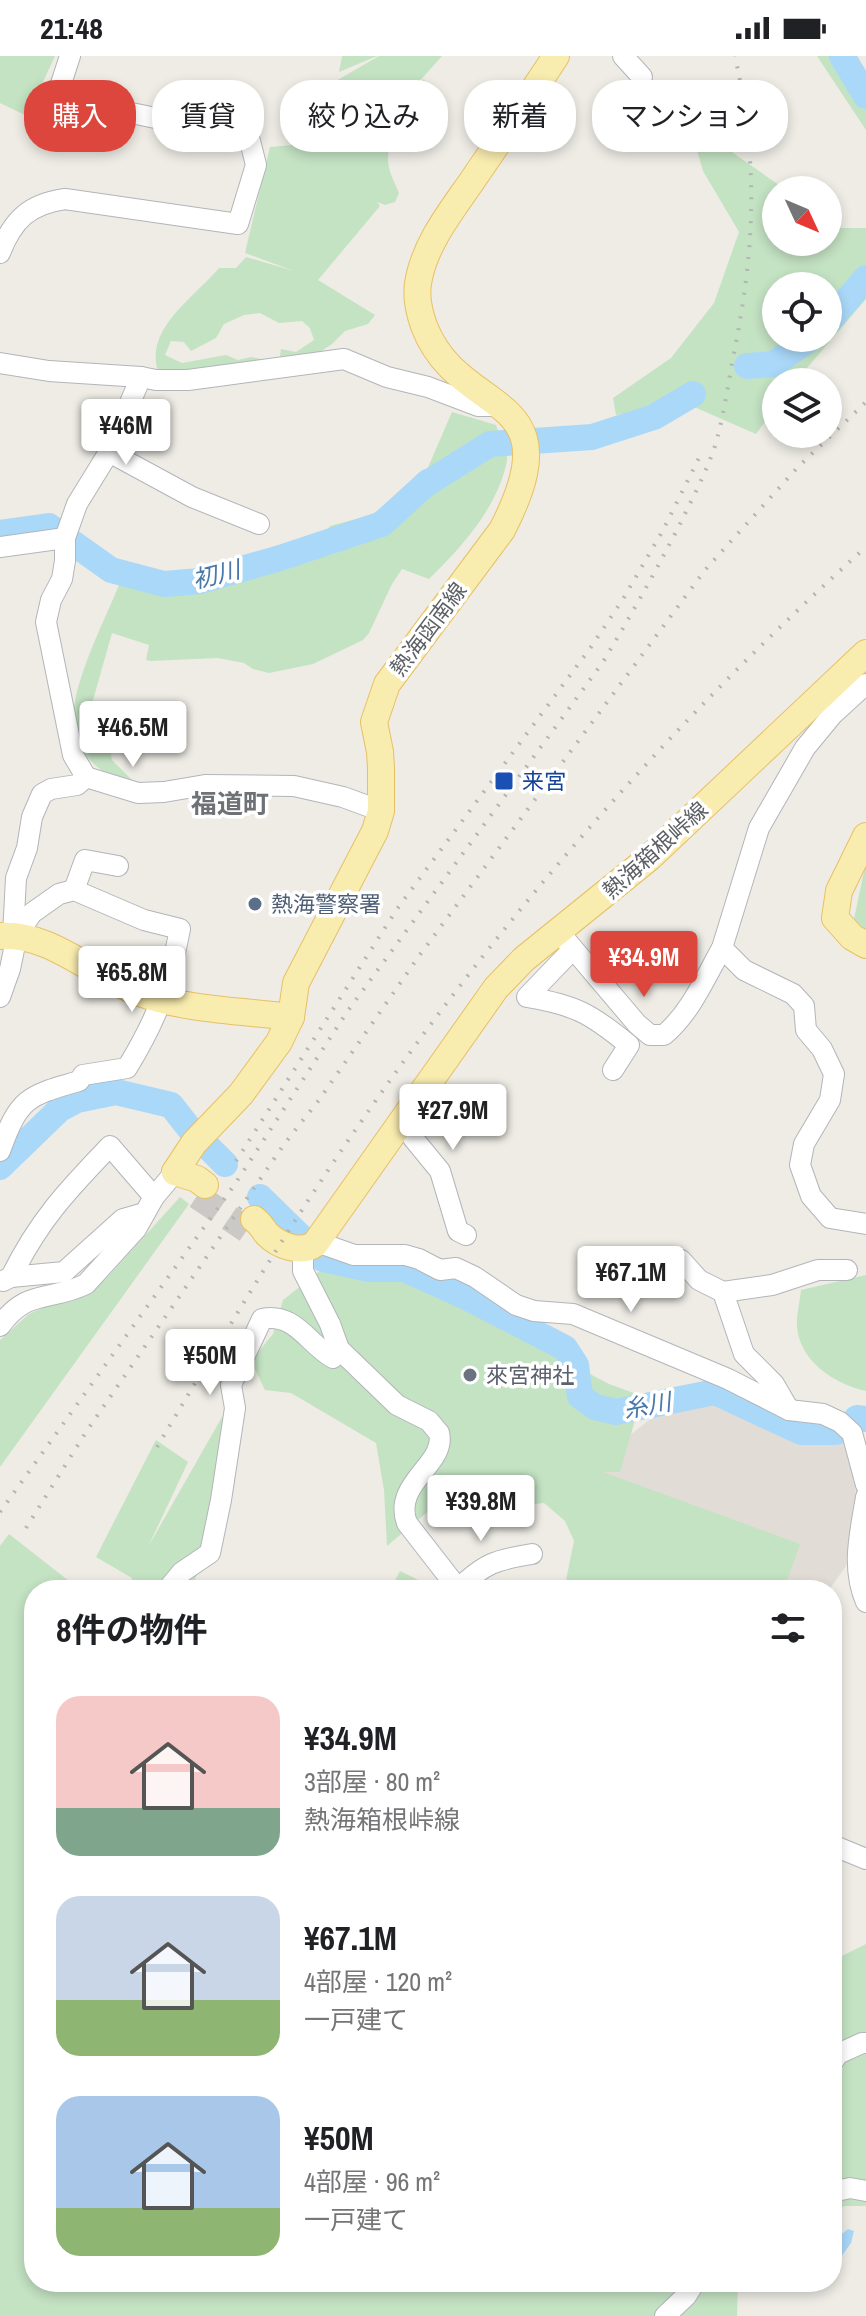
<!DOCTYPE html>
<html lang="ja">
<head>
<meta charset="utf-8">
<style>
	:root { --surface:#fff; --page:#f6f6f6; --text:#202124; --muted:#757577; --accent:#dc463c }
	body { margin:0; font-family:"Archivo Narrow","Noto Sans JP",sans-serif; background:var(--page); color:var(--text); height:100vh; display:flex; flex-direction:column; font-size:30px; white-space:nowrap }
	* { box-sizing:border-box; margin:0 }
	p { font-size:26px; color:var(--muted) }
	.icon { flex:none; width:44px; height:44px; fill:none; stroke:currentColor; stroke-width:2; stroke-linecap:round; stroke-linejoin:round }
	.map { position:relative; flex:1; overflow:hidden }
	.side { position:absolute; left:24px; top:1524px; width:818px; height:712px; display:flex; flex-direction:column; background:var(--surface); border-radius:32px; box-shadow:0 4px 12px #0003 }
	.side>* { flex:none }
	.banner { position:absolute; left:24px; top:24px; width:818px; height:72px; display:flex; gap:16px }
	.needle { width:52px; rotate:134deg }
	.buttons { position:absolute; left:762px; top:120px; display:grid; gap:16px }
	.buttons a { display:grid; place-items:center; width:80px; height:80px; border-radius:50%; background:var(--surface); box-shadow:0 4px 12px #0003; font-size:40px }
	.price { position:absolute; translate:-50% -68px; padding:0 18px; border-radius:8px; background:#fff; color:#222; font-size:26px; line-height:52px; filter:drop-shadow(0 2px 4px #0008) }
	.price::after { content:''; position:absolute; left:50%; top:48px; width:24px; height:18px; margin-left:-12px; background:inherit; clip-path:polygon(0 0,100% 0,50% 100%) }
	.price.current { background:var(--accent); color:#fff }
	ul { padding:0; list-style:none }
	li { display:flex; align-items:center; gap:24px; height:200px; padding:0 32px }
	li span { display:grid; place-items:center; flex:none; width:224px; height:160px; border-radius:24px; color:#555 }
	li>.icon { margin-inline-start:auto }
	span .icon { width:96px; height:96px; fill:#fffc; stroke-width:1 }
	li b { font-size:34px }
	h2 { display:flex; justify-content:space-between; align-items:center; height:96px; padding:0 32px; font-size:34px }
	.pill { padding:0 28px; border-radius:32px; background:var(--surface); box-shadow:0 4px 12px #0003; font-size:28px; line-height:72px }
	.pill.current { background:var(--accent); color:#fff }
	.status { display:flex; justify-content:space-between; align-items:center; height:56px; padding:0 40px; background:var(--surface); direction:ltr }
	.status svg { height:22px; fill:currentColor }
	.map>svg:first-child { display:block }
	.education { fill:#e1ddd6 }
	.green { fill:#c4e3c3; fill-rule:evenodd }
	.water { fill:#aad8f9 }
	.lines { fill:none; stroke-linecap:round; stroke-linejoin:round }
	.river { stroke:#aad8f9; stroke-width:26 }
	.major-tunnel { stroke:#cac9c5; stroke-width:26; stroke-dasharray:26 13; stroke-linecap:butt }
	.minor-casing { stroke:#b2b5b9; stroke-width:22 }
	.major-casing { stroke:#e7c065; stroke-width:28 }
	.minor { stroke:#fff; stroke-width:20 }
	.major { stroke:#f9ecaf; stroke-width:26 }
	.rail { stroke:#b3b4b4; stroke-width:4; stroke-dasharray:2 10; stroke-linecap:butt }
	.transit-dot { fill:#1a4fb4; stroke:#fff; stroke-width:3 }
	.service-dot { fill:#5c6f8a; stroke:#fff; stroke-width:3 }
	.worship-dot { fill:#6b7280; stroke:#fff; stroke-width:3 }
	.labels { text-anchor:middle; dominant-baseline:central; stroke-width:7; stroke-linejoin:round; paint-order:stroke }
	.street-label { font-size:22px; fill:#5c6064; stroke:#fff }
	.transit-label { font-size:22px; fill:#164399; stroke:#fff; text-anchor:start }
	.service-label { font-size:22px; fill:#4e5e75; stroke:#fff; text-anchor:start }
	.worship-label { font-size:22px; fill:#5b616d; stroke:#fff; text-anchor:start }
	.water-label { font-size:24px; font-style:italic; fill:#4879aa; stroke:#fff }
	.quarter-label { font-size:26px; font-weight:bold; fill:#6e7276; stroke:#fff }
</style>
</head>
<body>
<div class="status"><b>21:48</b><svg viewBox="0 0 49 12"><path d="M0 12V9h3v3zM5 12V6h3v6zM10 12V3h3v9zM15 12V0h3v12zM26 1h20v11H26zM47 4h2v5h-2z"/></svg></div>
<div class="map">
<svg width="866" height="2260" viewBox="0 0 866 2260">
	<rect width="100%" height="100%" fill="#eeece5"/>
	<polygon class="education" points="721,1328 792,1368 827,1369 841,1379 847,1391 855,1427 856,1456 846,1510 829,1534 578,1534 586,1403 620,1387 653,1361 677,1348 710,1349"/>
	<g class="green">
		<polygon points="0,0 55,0 27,60 0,47"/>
		<polygon points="342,0 377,0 339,16"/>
		<path d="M442,0L417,28L424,23L427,32C415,49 390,80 388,100C387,113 394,125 399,137L395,146L385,149L377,146L380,150L318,224L375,259L368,268L345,275L332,288L320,296L279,308L281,293L296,296L314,284L310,272L302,265L279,267L260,257L244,259L224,268L216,282L191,295L184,286L171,285L165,299L182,307L226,299L238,304L251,301L261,303L252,316L159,318C142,274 194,242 219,212H236L246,201L294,215L245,197L270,91L327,86L329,29L379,0Z"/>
		<polygon points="817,0 854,0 866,21 866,74"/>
		<path d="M709,80L786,134H776V186H828V172H866V243L795,326H776V351L756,378L685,347L616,359L613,342L671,302L714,247L739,176L703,115L694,83ZM776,230H828V282H776Z"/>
		<path d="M452,356L496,369C499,379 508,394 507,404C499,450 461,492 429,523L402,513L392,528L369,577L363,584L313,608L269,617L253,613L244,607L218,602L151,605L146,604L149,589L112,577L88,662L92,670L107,675L112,704L132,724C114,723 101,716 89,703C81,693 75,684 73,670C70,631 104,566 119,529L160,538L202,531L268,513H278L314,491L330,470L371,459L386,449L406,453L413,446Z"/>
		<polygon points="866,806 866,875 854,863"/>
		<polygon points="180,1141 189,1148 0,1411 0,1284 29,1258 105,1224"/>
		<polygon points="325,1211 409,1219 559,1302 609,1328 642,1340 620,1416 603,1416 800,1488 784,1534 564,1534 574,1485 565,1465 544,1447 479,1455 444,1442 387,1490 384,1434 376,1387 291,1337 265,1334 251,1305 273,1278 283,1244"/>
		<path d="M866,1219V1335C835,1328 800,1306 797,1271C796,1260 800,1246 801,1234Z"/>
		<polygon points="222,1361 229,1369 205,1497 195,1523 203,1534 128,1534 132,1522 96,1501 156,1384 188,1406 148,1491"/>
		<polygon points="9,1478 69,1525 70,1534 34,1534 34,2226 738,2226 737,2260 0,2260 0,1490"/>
		<polygon points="400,1515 439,1534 390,1534"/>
		<polygon points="866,1888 866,2150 845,2150 832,2155 832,1905"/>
	</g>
	<polygon class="water" points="848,2173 854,2175 851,2187 836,2208 832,2210 832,2186"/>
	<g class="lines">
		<g class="river">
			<polyline points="842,0 866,40"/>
			<polyline points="828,266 866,222"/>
			<polyline points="747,310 773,308 811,282"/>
			<polyline points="426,428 490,388 592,381 654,361 693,338"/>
			<polyline points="0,477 49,470 111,514 164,528 200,525 280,502 382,468 428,426"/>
			<polyline points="0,1111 60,1053 77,1044 116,1036 171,1049 189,1072 225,1108"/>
			<polyline points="260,1141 303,1183"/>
			<polyline points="318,1198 323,1203 369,1213 404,1213 466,1241 565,1292 576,1309 580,1340 595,1351 616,1356 715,1336 801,1376 836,1376"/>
			<polyline points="857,1362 866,1363"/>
		</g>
		<polyline class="major-tunnel" points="197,1140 247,1174"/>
		<defs>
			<g id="minor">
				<polyline points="623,0 642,21"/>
				<path d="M0,197C13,163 30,148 65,143L238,168L256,109L250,85L242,80L69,44L58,37L70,0"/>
				<polyline points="0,307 49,315 141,321 156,324 188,324 344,303 387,321 428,331 478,350 502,350"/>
				<polyline points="141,321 109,396 77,448 65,482 65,505 62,523 51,544 46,566 73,699 86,721 138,737 164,736 205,729 294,730 343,741 381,755"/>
				<polyline points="109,396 192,441 259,468"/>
				<polyline points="0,491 65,482"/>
				<polyline points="866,628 833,658 805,692 759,772 722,892 744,914 793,938 804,950 806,974 822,993 834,1018 830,1044 804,1088 800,1109 811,1140 830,1162 866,1168"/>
				<polyline points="74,834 85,804 118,810"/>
				<path d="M559,876L637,968L650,979H664C691,956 705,922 722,892"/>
				<polyline points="13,879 16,822 27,792 32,761 42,738 51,733 77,729 86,721"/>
				<path d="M573,893L527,941C576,949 591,958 629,989L613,1014"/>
				<path d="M0,941L10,913L17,879L32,857L59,838L74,834L144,864L180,873C169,930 157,963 127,1012L83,1019L79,1025C27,1040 19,1042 0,1095"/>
				<polyline points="413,1047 420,1059 413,1082 440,1115 458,1175 466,1179"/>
				<polyline points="317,1186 354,1199 405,1199 419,1203 440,1214 456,1212 475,1221 516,1249 534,1255 573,1258 728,1323 789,1354 823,1358 840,1366 852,1377 866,1429"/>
				<path d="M303,1194V1215L330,1268L339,1293L397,1349L429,1365L439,1377C447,1408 392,1427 407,1467L459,1534"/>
				<polyline points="681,1204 699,1224 723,1236 772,1229 818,1214 847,1214"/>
				<path d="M11,1221C39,1164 67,1135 110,1090L154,1141"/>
				<polyline points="3,1225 11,1221 64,1216 123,1163 144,1157"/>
				<polyline points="723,1236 744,1298 774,1328 789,1354"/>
				<path d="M0,1270C27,1232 50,1246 86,1228L136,1173L154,1141L175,1116"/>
				<path d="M866,1441C860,1478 851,1511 866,1546"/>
				<path d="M458,1533C485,1507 495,1504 532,1498"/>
				<path d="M167,1534L182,1516L210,1497L221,1444L235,1352L231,1329L262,1263C295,1256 308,1288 333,1302L339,1293"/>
				<polyline points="832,1789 866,1803"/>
				<polyline points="832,2007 838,1998 862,1987 866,1987"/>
				<polyline points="832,2136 850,2132 866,2135"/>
				<polyline points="665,2260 686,2240 695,2226"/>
			</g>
			<g id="major">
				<polyline points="866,780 839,835 835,862 852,881 866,889"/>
				<path d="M0,880C53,877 92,920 140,937C185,954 243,955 291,961"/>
				<path d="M175,1116L194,1087L241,1038L279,986L291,961L296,927L375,775L381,755V712L380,696L374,666L387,628L502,474C576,331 460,364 424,270C419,256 415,238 419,222C427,184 453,153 474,122C502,81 529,41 556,0"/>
				<polyline points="175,1116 197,1123 205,1129"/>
				<path d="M254,1163C261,1168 262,1172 267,1178C279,1190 301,1198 315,1188L496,932L524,903L649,802L866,597"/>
			</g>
		</defs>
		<use href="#minor" class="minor-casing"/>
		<use href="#major" class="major-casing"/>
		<use href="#minor" class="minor"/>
		<use href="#major" class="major"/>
		<g class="rail">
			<polyline points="236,1105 397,853 591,591 623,543 662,476 701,398"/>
			<path d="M157,1391C223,1280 289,1169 363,1063C507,854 677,661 866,491"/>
			<path d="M0,1456L235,1128L347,956L603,606C630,561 656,515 680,468C692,443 706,417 715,390C723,363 727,335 732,307C755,195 759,112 735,0"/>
			<polyline points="26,1472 86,1376 285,1087 319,1044 419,900 705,514 798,411 866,346"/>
		</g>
	</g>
	<rect class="transit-dot" x="494" y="715" width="20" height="20" rx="4"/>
	<circle class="service-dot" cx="255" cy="848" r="8"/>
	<circle class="worship-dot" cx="470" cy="1319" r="8"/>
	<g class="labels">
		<g class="street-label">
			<text transform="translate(428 573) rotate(-53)">熱海函南線</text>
			<text transform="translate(655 794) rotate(-42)">熱海箱根峠線</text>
		</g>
		<g class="transit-label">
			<text x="522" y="725">来宮</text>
		</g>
		<g class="service-label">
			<text x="271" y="848">熱海警察署</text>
		</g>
		<g class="worship-label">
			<text x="486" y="1319">來宮神社</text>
		</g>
		<g class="water-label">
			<text transform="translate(216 518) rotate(-14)">初川</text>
			<text transform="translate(647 1349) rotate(-10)">糸川</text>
		</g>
		<g class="quarter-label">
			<text x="230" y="747">福道町</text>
		</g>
	</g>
</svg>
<div class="buttons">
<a><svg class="needle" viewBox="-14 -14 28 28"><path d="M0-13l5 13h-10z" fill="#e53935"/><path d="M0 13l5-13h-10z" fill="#757577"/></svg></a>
<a><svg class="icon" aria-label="locate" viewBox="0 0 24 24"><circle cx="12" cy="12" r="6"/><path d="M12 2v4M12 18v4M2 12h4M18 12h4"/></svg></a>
<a><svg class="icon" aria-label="layers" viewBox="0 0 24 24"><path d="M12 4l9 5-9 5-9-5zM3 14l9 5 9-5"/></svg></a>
</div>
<b class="price" style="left:126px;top:411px">¥46M</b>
<b class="price" style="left:133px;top:713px">¥46.5M</b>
<b class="price current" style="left:644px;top:943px">¥34.9M</b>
<b class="price" style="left:132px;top:958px">¥65.8M</b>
<b class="price" style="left:453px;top:1096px">¥27.9M</b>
<b class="price" style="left:631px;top:1258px">¥67.1M</b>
<b class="price" style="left:210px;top:1341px">¥50M</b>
<b class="price" style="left:481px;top:1487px">¥39.8M</b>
<div class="banner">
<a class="pill current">購入</a>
<a class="pill">賃貸</a>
<a class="pill">絞り込み</a>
<a class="pill">新着</a>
<a class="pill">マンション</a>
</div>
<section class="side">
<h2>8件の物件<svg class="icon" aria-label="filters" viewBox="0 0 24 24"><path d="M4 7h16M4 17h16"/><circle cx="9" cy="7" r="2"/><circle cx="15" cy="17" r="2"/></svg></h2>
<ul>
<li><span style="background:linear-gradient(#f6c9c9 70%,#7fa58c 0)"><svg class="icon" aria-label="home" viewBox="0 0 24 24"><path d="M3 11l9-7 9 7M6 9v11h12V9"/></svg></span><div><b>¥34.9M</b><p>3部屋 · 80 m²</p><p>熱海箱根峠線</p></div></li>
<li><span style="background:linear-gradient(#c9d6e8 65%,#8fb573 0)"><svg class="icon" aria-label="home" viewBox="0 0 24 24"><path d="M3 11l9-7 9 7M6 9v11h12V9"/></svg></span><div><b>¥67.1M</b><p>4部屋 · 120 m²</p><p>一戸建て</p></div></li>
<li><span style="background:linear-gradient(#a9c7e8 70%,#8fb573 0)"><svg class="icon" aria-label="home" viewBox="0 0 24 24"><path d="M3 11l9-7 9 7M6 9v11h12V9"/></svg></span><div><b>¥50M</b><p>4部屋 · 96 m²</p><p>一戸建て</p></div></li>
</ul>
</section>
</div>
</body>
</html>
